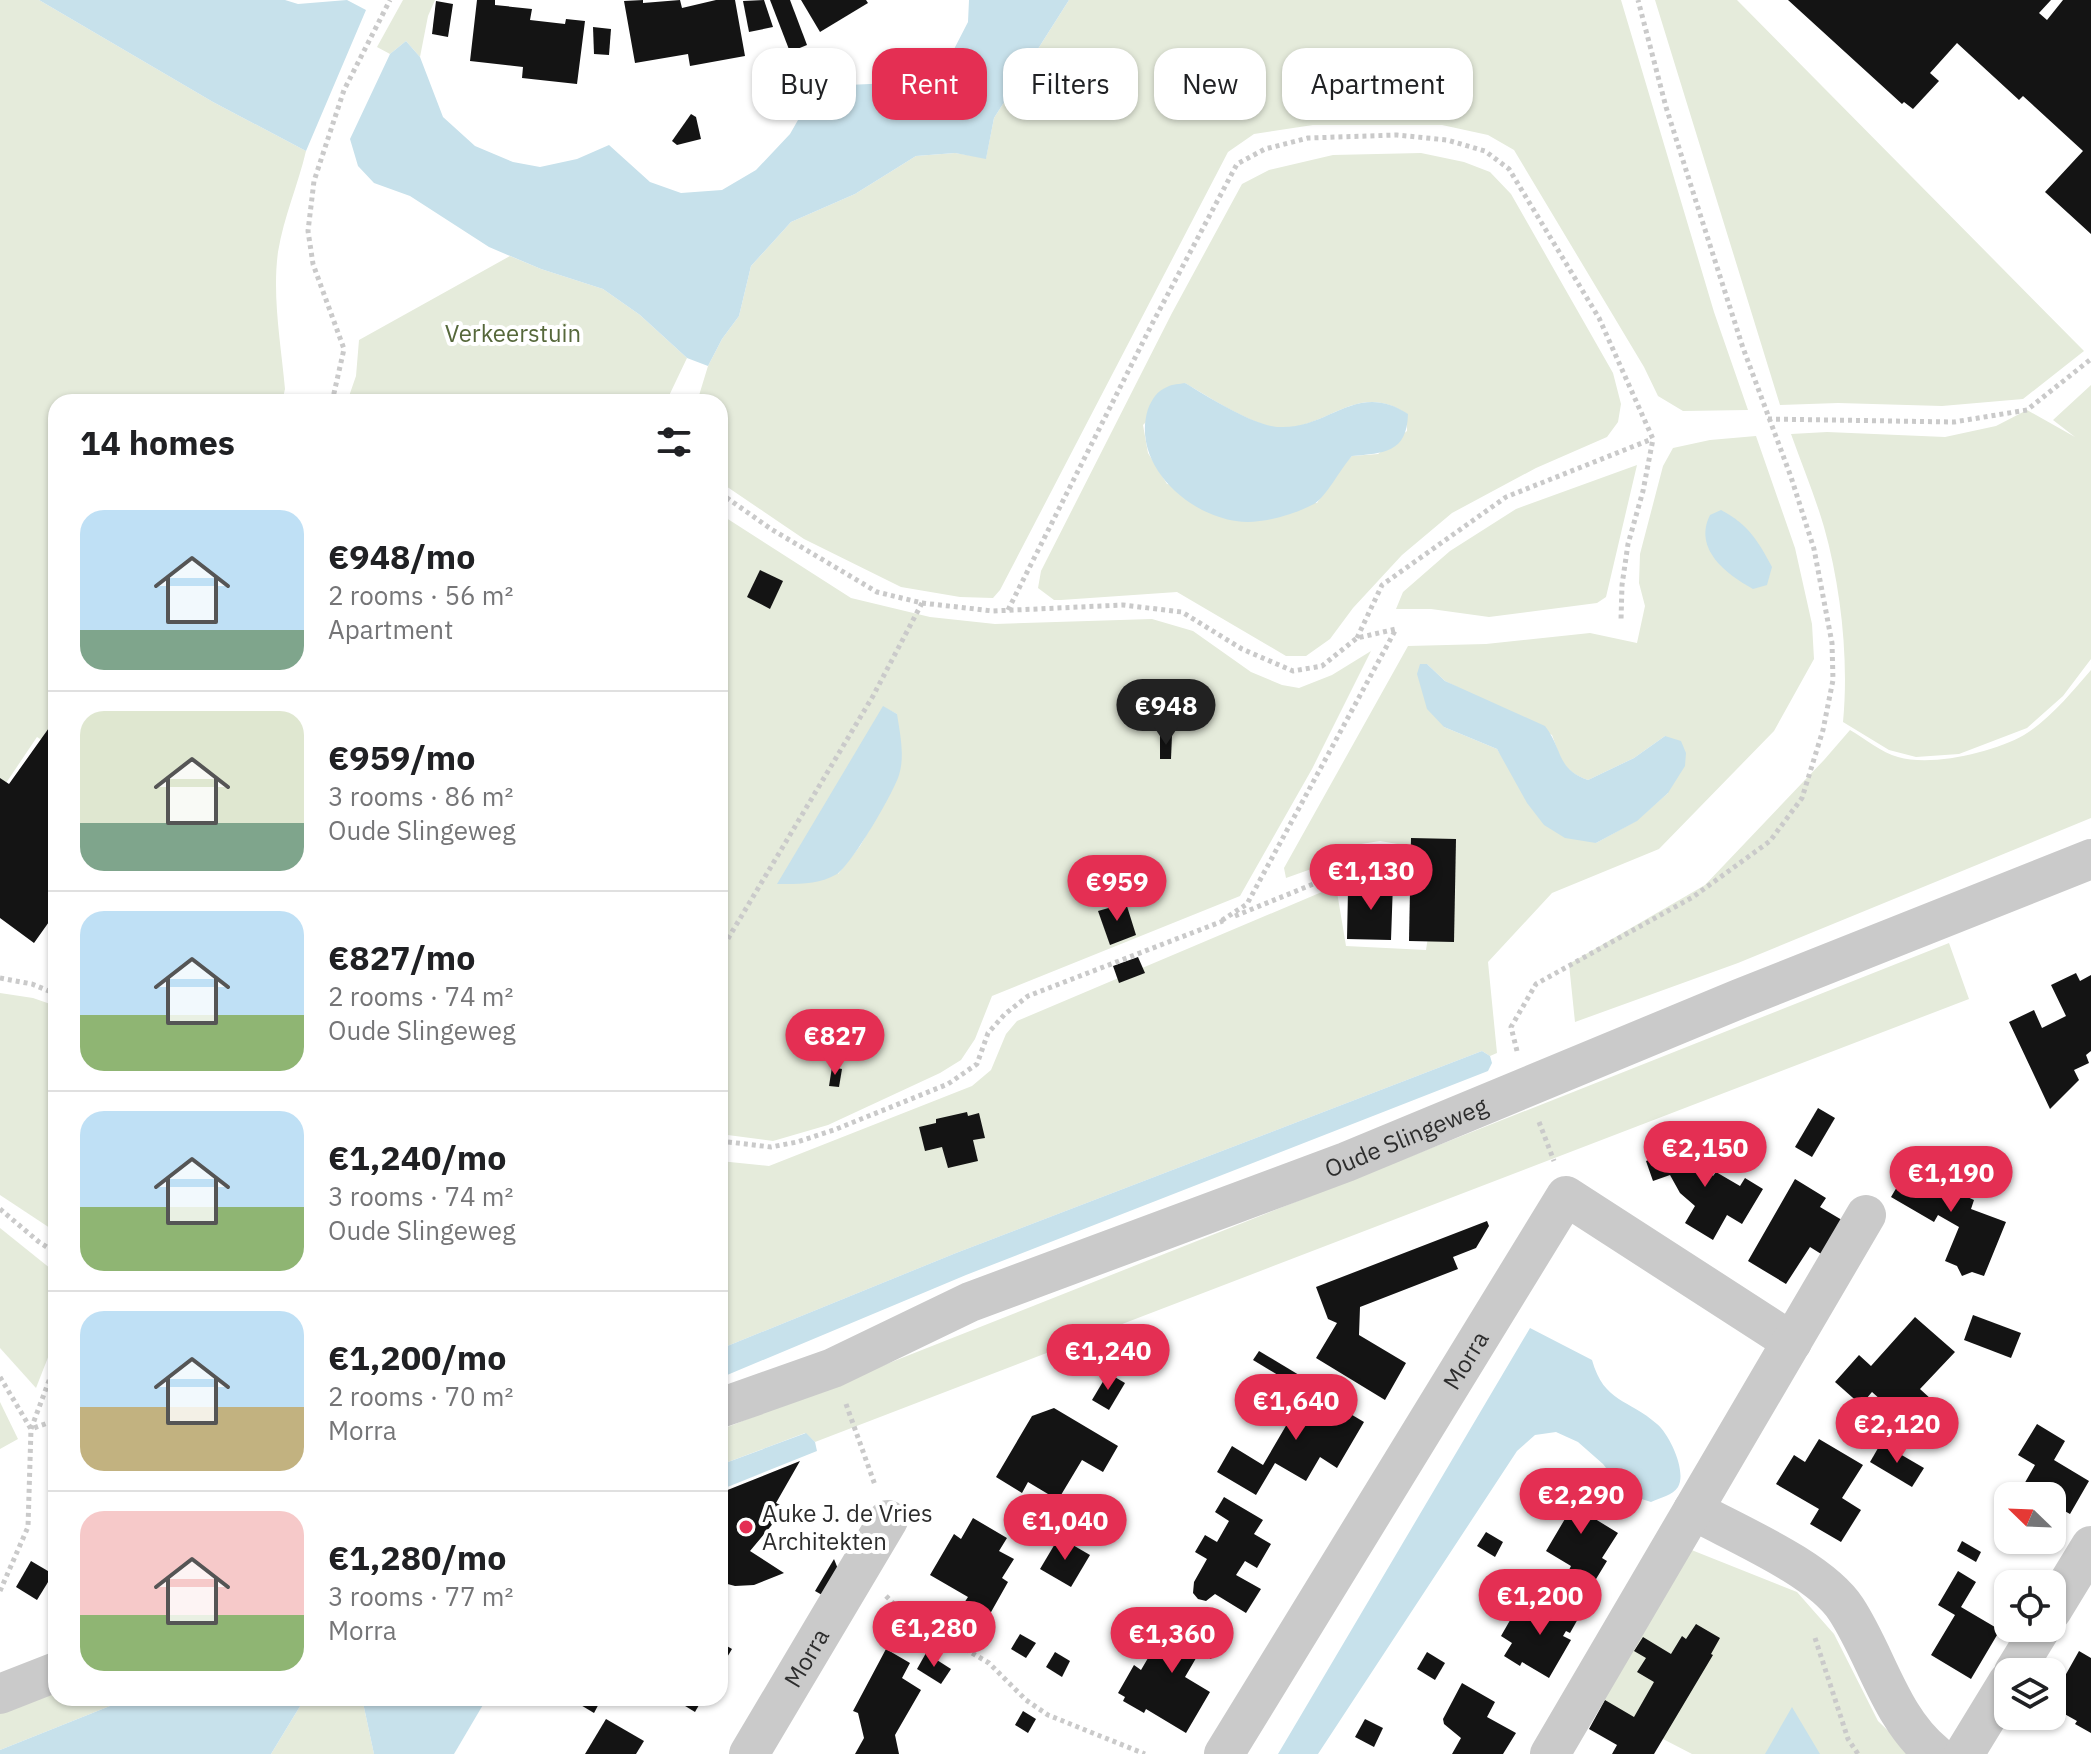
<!DOCTYPE html>
<html lang="en">
<head>
<meta charset="utf-8">
<style>
	:root { --surface:#fff; --page:#f6f6f6; --text:#202124; --muted:#757577; --line:#e0e0e0; --accent:#e42f53 }
	body { margin:0; font-family:"IBM Plex Sans",sans-serif; background:var(--page); color:var(--text); height:100vh; display:flex; flex-direction:column; font-size:30px; white-space:nowrap }
	* { box-sizing:border-box; margin:0 }
	p { font-size:26px; color:var(--muted) }
	.icon { flex:none; width:44px; height:44px; fill:none; stroke:currentColor; stroke-width:2; stroke-linecap:round; stroke-linejoin:round }
	.map { position:relative; flex:1; overflow:hidden }
	.side { position:absolute; left:48px; top:394px; width:680px; height:1312px; display:flex; flex-direction:column; background:var(--surface); border-radius:24px; box-shadow:0 2px 6px #0004 }
	.side>* { flex:none }
	.banner { position:absolute; left:752px; top:48px; width:760px; height:72px; display:flex; gap:16px }
	.needle { width:52px; rotate:293deg }
	.controls { position:absolute; left:1994px; top:1482px; display:grid; gap:16px }
	.controls a { display:grid; place-items:center; width:72px; height:72px; border-radius:16px; background:var(--surface); box-shadow:0 2px 6px #0004; font-size:40px }
	.price { position:absolute; translate:-50% -68px; padding:0 18px; border-radius:28px; background:var(--accent); color:#fff; font-size:26px; line-height:52px; filter:drop-shadow(0 2px 4px #0008) }
	.price::after { content:''; position:absolute; left:50%; top:48px; width:24px; height:18px; margin-left:-12px; background:inherit; clip-path:polygon(0 0,100% 0,50% 100%) }
	.price.active { background:#222; color:#fff }
	ul { padding:0; list-style:none }
	li { display:flex; align-items:center; gap:24px; height:200px; padding:0 32px }
	li+li { border-top:2px solid var(--line) }
	li span { display:grid; place-items:center; flex:none; width:224px; height:160px; border-radius:24px; color:#555 }
	li>.icon { margin-inline-start:auto }
	span .icon { width:96px; height:96px; fill:#fffc; stroke-width:1 }
	li b { font-size:34px }
	h2 { display:flex; justify-content:space-between; align-items:center; height:96px; padding:0 32px; font-size:34px }
	.chip { padding:0 28px; border-radius:24px; background:var(--surface); box-shadow:0 2px 6px #0004; font-size:28px; line-height:72px }
	.chip.active { background:var(--accent); color:#fff }
	.map>svg:first-child { display:block }
	.green { fill:#e5ebdb; fill-rule:evenodd }
	.water { fill:#c7e1eb }
	.building { fill:#141414 }
	.lines { fill:none; stroke-linecap:round; stroke-linejoin:round }
	.path { stroke:#cacaca; stroke-width:5; stroke-dasharray:4 4; stroke-linecap:butt }
	.minor { stroke:#cacaca; stroke-width:40 }
	.poi-dot { fill:#e42f53; stroke:#fff; stroke-width:3 }
	.labels { text-anchor:middle; dominant-baseline:central; stroke-width:8; stroke-linejoin:round; paint-order:stroke }
	.park-label { font-size:24px; fill:#56683b; stroke:#fff }
	.street-label { font-size:24px; fill:#2d2d2d; stroke:#fff }
	.poi-label { font-size:24px; fill:#2d2d2d; stroke:#fff; text-anchor:start }
</style>
</head>
<body>
<div class="map">
<svg width="2091" height="1754" viewBox="0 0 2091 1754">
	<rect width="100%" height="100%" fill="#fff"/>
	<g class="green">
		<path d="M0,0H39L213,102L306,151C298,185 284,216 278,252C272,296 281,344 285,389L282,402H56V749L37,737L0,792Z"/>
		<polygon points="403,0 435,0 428,16 420,57 406,41 390,54 377,47"/>
		<polygon points="1069,0 1621,0 1714,312 1748,410 1683,411 1658,396 1644,367 1514,150 1488,135 1442,125 1313,125 1254,134 1228,152 1000,590 993,598 960,597 901,587 804,539 720,482 720,402 697,402 708,366 722,339 739,316 751,266 791,222 855,194 916,156 955,153 986,158 994,118"/>
		<polygon points="1655,0 1737,0 2084,351 2023,399 1942,406 1838,403 1780,405"/>
		<path d="M1421,153L1464,162L1490,172L1511,194L1613,373L1621,404L1618,422L1607,437L1536,468L1452,513L1402,555L1353,608L1330,639L1306,656H1286L1177,592L1061,600H1054L1038,588L1041,571L1172,313L1242,184L1269,170L1333,155ZM1185,383C1207,396 1255,427 1279,428C1329,429 1357,380 1407,414V431L1378,454L1352,456L1341,467L1317,503L1167,484L1148,453L1143,425Z"/>
		<polygon points="510,256 541,269 603,289 640,315 687,358 666,402 347,402 356,376 359,340"/>
		<path d="M2091,385V659L2063,696L2027,728L1959,754L1916,757L1889,750L1843,722C1849,660 1841,587 1824,527C1815,496 1802,465 1791,434L1827,432L1945,437L1996,426L2027,410L2075,437L2053,420Z"/>
		<path d="M1756,436L1795,548L1812,624L1814,659L1774,731L1659,849L1552,893L1488,962L1497,1053L1490,1056L1482,1051L956,1253L720,1349V1161L769,1166L972,1086L991,1070L1006,1034L1017,1021L1336,886L1346,946L1426,950L1437,877L1432,859L1409,846L1380,841L1361,844L1331,862L1286,878L1284,868L1408,646L1486,644L1590,633L1637,643L1645,606L1639,583L1640,554L1663,466L1673,448L1710,440ZM1427,664L1445,681L1552,735C1561,759 1562,771 1588,780L1634,758L1665,736L1668,793L1636,821L1596,843L1510,769L1497,749L1444,727Z"/>
		<polygon points="1637,465 1606,597 1597,603 1489,617 1431,609 1396,609 1403,592 1450,551 1516,509"/>
		<path d="M720,514L851,598L930,617L995,624L1152,619L1193,631L1251,672L1282,685L1299,688L1332,675L1371,651L1312,769L1240,896L992,996L975,1039L961,1060L940,1073L828,1125L773,1141L720,1134ZM883,707L897,714L889,795L860,846L838,874Z"/>
		<path d="M2091,670V818L1738,963L1575,1022L1569,964L1705,885L1824,760L1850,730C1864,738 1882,753 1898,757C1932,767 1994,752 2024,735C2048,721 2073,691 2091,670Z"/>
		<polygon points="1949,943 1969,999 815,1442 805,1433 720,1465 720,1430"/>
		<polygon points="0,993 33,998 56,1006 56,1232 0,1195"/>
		<polygon points="0,1228 56,1273 56,1337 36,1388 0,1348"/>
		<polygon points="0,1402 18,1439 0,1449"/>
		<polygon points="1674,1543 1797,1592 1834,1634 1878,1721 1912,1754 1692,1754 1578,1695"/>
		<polygon points="56,1688 56,1698 130,1698 0,1750 0,1709"/>
		<polygon points="305,1698 362,1698 374,1754 271,1754"/>
	</g>
	<g class="water">
		<polygon points="39,0 285,0 298,4 347,0 366,10 306,151 213,102"/>
		<polygon points="969,0 1069,0 994,118 986,159 955,153 916,156 855,194 791,222 751,266 739,316 722,339 708,366 687,358 640,315 603,289 541,269 489,247 410,196 374,183 358,166 350,139 390,54 406,41 420,57 443,117 475,146 513,162 540,167 577,159 609,145 650,182 681,193 722,190 756,170 790,134 806,106 825,86 892,83 919,79 951,55 968,22"/>
		<path d="M1185,383C1207,396 1255,427 1280,427C1329,429 1357,380 1408,414C1407,453 1384,453 1352,456C1341,468 1326,497 1314,504C1293,515 1260,525 1236,521C1186,514 1131,463 1148,409C1152,399 1157,391 1167,387C1172,384 1180,384 1185,383Z"/>
		<path d="M1721,510C1748,524 1758,541 1772,567L1767,585L1753,589C1726,574 1693,549 1710,515Z"/>
		<path d="M1420,664H1427L1445,681L1545,726C1563,749 1556,769 1588,780L1634,758L1665,736L1681,741L1686,753L1685,766L1668,793L1637,821L1596,843L1565,838L1544,825L1527,803L1497,749L1444,727L1427,709L1417,674Z"/>
		<path d="M883,706L897,714C900,733 905,756 899,775C893,794 852,864 837,874C819,885 797,884 777,884Z"/>
		<polygon points="1482,1051 1490,1056 1492,1063 1488,1071 966,1275 720,1378 720,1349 956,1253"/>
		<path d="M1530,1328L1592,1360C1604,1403 1629,1399 1657,1424C1670,1435 1687,1472 1678,1487C1673,1495 1660,1498 1651,1502L1626,1494L1603,1464L1578,1442L1556,1432L1535,1435L1517,1451L1318,1754H1278Z"/>
		<polygon points="806,1433 815,1442 817,1451 720,1490 720,1465"/>
		<polygon points="130,1698 305,1698 271,1754 0,1754 0,1750"/>
		<polygon points="362,1698 487,1698 454,1754 374,1754"/>
		<polygon points="1792,1707 1820,1754 1765,1754"/>
	</g>
	<g class="building">
		<polygon points="477,0 495,0 495,5 532,9 530,20 565,24 566,19 585,21 577,84 522,78 523,67 470,61"/>
		<polygon points="643,0 643,3 680,0 682,8 716,0 735,0 745,56 690,66 688,54 635,63 624,1"/>
		<polygon points="764,0 773,27 749,32 743,1"/>
		<polygon points="770,0 790,0 807,45 790,52"/>
		<polygon points="801,0 866,0 868,3 820,32"/>
		<polygon points="1788,0 2051,0 2039,13 2047,20 2063,0 2091,0 2091,234 2045,192 2083,151 2023,96 2019,100 1957,43 1930,73 1939,81 1913,109 1904,102 1902,104"/>
		<polygon points="436,1 453,4 448,37 432,34"/>
		<polygon points="593,27 611,29 609,55 594,54"/>
		<polygon points="691,114 696,117 701,139 677,145 672,141"/>
		<polygon points="760,570 783,581 770,609 747,597"/>
		<polygon points="56,718 56,912 34,943 0,918 0,778 9,784"/>
		<polygon points="1160,735 1172,735 1171,759 1160,759"/>
		<polygon points="1411,838 1456,839 1454,942 1409,941"/>
		<polygon points="1365,882 1393,883 1391,940 1347,939 1348,890 1365,891"/>
		<polygon points="1126,903 1136,935 1110,945 1098,911"/>
		<polygon points="1138,957 1145,973 1119,983 1113,966"/>
		<polygon points="2076,973 2080,981 2091,975 2091,1051 2086,1055 2089,1063 2074,1070 2079,1080 2050,1109 2009,1022 2034,1010 2042,1028 2066,1016 2051,985"/>
		<polygon points="832,1067 842,1069 839,1087 829,1086"/>
		<polygon points="1818,1108 1835,1118 1812,1157 1795,1147"/>
		<polygon points="967,1112 968,1116 979,1113 985,1138 973,1140 978,1161 948,1168 942,1147 925,1151 919,1127 936,1123 936,1119"/>
		<polygon points="1699,1141 1706,1161 1702,1163 1710,1173 1713,1176 1716,1172 1740,1186 1745,1178 1763,1189 1742,1224 1727,1215 1713,1240 1685,1223 1695,1206 1680,1193 1670,1175 1653,1181 1646,1161"/>
		<polygon points="1917,1153 1959,1180 1952,1190 1974,1200 1971,1209 2006,1222 1984,1276 1972,1272 1962,1276 1957,1266 1945,1261 1959,1227 1938,1215 1934,1222 1891,1197"/>
		<polygon points="1795,1179 1826,1198 1820,1207 1847,1223 1826,1257 1810,1247 1786,1284 1748,1261"/>
		<polygon points="1487,1221 1489,1226 1476,1248 1453,1257 1458,1269 1360,1307 1359,1335 1406,1363 1385,1400 1316,1358 1337,1323 1328,1319 1316,1287"/>
		<polygon points="1973,1315 2021,1333 2011,1358 1964,1340"/>
		<polygon points="1915,1317 1955,1352 1920,1389 1932,1400 1909,1425 1872,1392 1861,1405 1835,1382 1859,1355 1871,1366"/>
		<polygon points="1259,1351 1304,1378 1298,1387 1253,1360"/>
		<polygon points="1108,1373 1125,1383 1109,1410 1092,1400"/>
		<polygon points="1280,1385 1319,1408 1314,1417 1321,1421 1332,1403 1364,1422 1337,1468 1320,1457 1306,1481 1275,1463 1256,1495 1217,1472 1232,1446 1263,1465 1287,1424 1265,1411"/>
		<polygon points="1054,1408 1118,1446 1103,1472 1082,1460 1058,1500 1028,1482 1022,1493 996,1477 1032,1416"/>
		<polygon points="2037,1424 2065,1441 2054,1460 2089,1481 2070,1514 2052,1504 2052,1496 2039,1496 2023,1486 2035,1465 2018,1455"/>
		<polygon points="1819,1439 1863,1465 1842,1498 1861,1510 1841,1542 1810,1524 1819,1509 1776,1484 1794,1455 1805,1462"/>
		<polygon points="1881,1443 1924,1468 1912,1487 1870,1462"/>
		<polygon points="800,1461 776,1503 786,1508 750,1551 784,1573 754,1585 735,1586 720,1582 720,1493"/>
		<polygon points="1563,1480 1595,1500 1587,1514 1618,1533 1602,1558 1607,1561 1593,1584 1569,1570 1571,1566 1546,1551 1572,1507 1553,1496"/>
		<polygon points="1224,1497 1263,1520 1254,1534 1271,1544 1257,1568 1245,1561 1236,1575 1261,1589 1246,1613 1215,1594 1206,1601 1198,1599 1193,1593 1194,1582 1207,1559 1195,1552 1205,1535 1217,1542 1229,1521 1215,1512"/>
		<polygon points="973,1518 1007,1538 999,1551 1014,1559 1002,1578 1008,1582 986,1621 962,1606 968,1597 930,1575 954,1534 961,1539"/>
		<polygon points="1486,1532 1503,1542 1495,1557 1477,1546"/>
		<polygon points="1059,1537 1090,1555 1071,1587 1040,1569"/>
		<polygon points="1962,1541 1981,1552 1976,1562 1957,1551"/>
		<polygon points="834,1559 838,1569 824,1596 815,1591"/>
		<polygon points="31,1561 53,1574 37,1600 16,1587"/>
		<polygon points="1958,1571 1976,1582 1961,1607 2000,1630 1971,1679 1931,1655 1955,1615 1938,1605"/>
		<polygon points="1544,1597 1579,1617 1570,1633 1566,1631 1563,1636 1571,1640 1549,1678 1522,1662 1520,1666 1504,1656 1512,1643 1501,1636 1517,1608 1535,1619 1538,1614 1535,1612"/>
		<polygon points="1175,1612 1222,1641 1211,1659 1199,1653 1185,1677 1210,1692 1186,1733 1146,1709 1144,1713 1123,1701 1125,1697 1118,1693 1134,1665 1141,1670"/>
		<polygon points="1696,1624 1720,1638 1711,1654 1713,1655 1654,1754 1612,1754 1617,1745 1589,1729 1605,1700 1634,1717 1654,1682 1637,1672 1646,1658 1634,1651 1643,1637 1671,1654 1682,1636 1686,1639"/>
		<polygon points="1020,1634 1036,1643 1026,1658 1011,1649"/>
		<polygon points="720,1642 732,1649 720,1669"/>
		<polygon points="886,1649 910,1663 902,1678 921,1690 895,1735 899,1754 855,1754 864,1738 858,1713 853,1711"/>
		<polygon points="2079,1651 2091,1658 2091,1733 2075,1724 2077,1721 2052,1707 2052,1699"/>
		<polygon points="1055,1652 1070,1661 1062,1677 1046,1667"/>
		<polygon points="1427,1652 1445,1663 1435,1680 1417,1669"/>
		<polygon points="926,1653 951,1669 941,1684 917,1669"/>
		<polygon points="1462,1683 1495,1702 1487,1717 1516,1733 1503,1754 1452,1754 1461,1738 1444,1724 1443,1719"/>
		<polygon points="569,1698 602,1698 594,1713"/>
		<polygon points="672,1698 703,1698 695,1712"/>
		<polygon points="1023,1711 1036,1719 1028,1733 1015,1725"/>
		<polygon points="606,1719 644,1741 636,1754 585,1754"/>
		<polygon points="1365,1719 1383,1728 1374,1747 1355,1737"/>
	</g>
	<g class="lines">
		<g class="path">
			<polyline points="332,402 344,349 313,264 308,231 314,181 344,90 390,0"/>
			<polyline points="1768,419 1954,422 2027,410 2091,359"/>
			<polyline points="720,493 771,529 877,592 922,603 873,696 720,952"/>
			<polyline points="922,603 993,611 1123,605 1182,612 1242,649 1293,671 1322,666 1357,638 1396,629 1247,904 1221,921"/>
			<polyline points="1008,610 1152,324 1237,164 1265,149 1308,138 1397,135 1447,140 1485,151 1509,169 1599,318 1653,439 1643,491 1628,544 1622,585 1621,620"/>
			<polyline points="1357,638 1382,585 1506,497 1652,439"/>
			<polyline points="1235,916 1333,876"/>
			<polyline points="0,978 32,984 56,994"/>
			<polyline points="1517,1051 1511,1027 1536,984 1693,897 1770,841 1802,798 1823,730 1833,680 1832,643 1814,549 1791,477 1743,348 1700,214 1666,107 1638,0"/>
			<polyline points="1539,1122 1554,1161"/>
			<polyline points="720,1141 771,1147 797,1142 834,1130 948,1084 977,1064 988,1033 1005,1014 1028,996 1223,921"/>
			<polyline points="0,1209 39,1242 56,1253"/>
			<polyline points="0,1377 31,1429 56,1420"/>
			<polyline points="846,1404 875,1485"/>
			<polyline points="0,1591 28,1527 31,1429 56,1362"/>
			<polyline points="886,1596 903,1613 989,1663 1026,1700 1048,1715 1145,1754"/>
			<polyline points="1815,1638 1848,1739 1858,1754"/>
		</g>
		<g class="minor">
			<path id="s1" d="M720,1408L833,1368L970,1302L1346,1162L1739,999L2091,859"/>
			<path d="M1693,1510C1737,1534 1820,1569 1846,1609C1877,1656 1890,1718 1935,1754"/>
			<polyline points="2052,1610 2091,1546"/>
			<polyline points="2014,1672 2041,1628"/>
			<polyline points="0,1694 56,1672"/>
			<path id="s2" d="M749,1754L888,1520"/>
			<path id="s3" d="M1224,1754L1566,1196L1792,1342"/>
			<polyline points="1550,1754 1866,1215"/>
			<polyline points="1964,1754 2008,1682"/>
		</g>
	</g>
	<circle class="poi-dot" cx="746" cy="1527" r="8"/>
	<g class="labels">
		<g class="park-label">
			<text x="513" y="333">Verkeerstuin</text>
		</g>
		<g class="street-label">
			<text stroke="none"><textPath href="#s1" startOffset="738">Oude Slingeweg</textPath></text>
			<text stroke="none"><textPath href="#s3" startOffset="462">Morra</textPath></text>
			<text stroke="none"><textPath href="#s2" startOffset="112">Morra</textPath></text>
		</g>
		<g class="poi-label">
			<text x="762" y="1513">Auke J. de Vries<tspan x="762" dy="28">Architekten</tspan></text>
		</g>
	</g>
</svg>
<div class="controls">
<a><svg class="needle" viewBox="-14 -14 28 28"><path d="M0-13l5 13h-10z" fill="#e53935"/><path d="M0 13l5-13h-10z" fill="#757577"/></svg></a>
<a><svg class="icon" aria-label="locate" viewBox="0 0 24 24"><circle cx="12" cy="12" r="6"/><path d="M12 2v4M12 18v4M2 12h4M18 12h4"/></svg></a>
<a><svg class="icon" aria-label="layers" viewBox="0 0 24 24"><path d="M12 4l9 5-9 5-9-5zM3 14l9 5 9-5"/></svg></a>
</div>
<b class="price active" style="left:1166px;top:747px">€948</b>
<b class="price" style="left:1371px;top:912px">€1,130</b>
<b class="price" style="left:1117px;top:923px">€959</b>
<b class="price" style="left:835px;top:1077px">€827</b>
<b class="price" style="left:1705px;top:1189px">€2,150</b>
<b class="price" style="left:1951px;top:1214px">€1,190</b>
<b class="price" style="left:1108px;top:1392px">€1,240</b>
<b class="price" style="left:1296px;top:1442px">€1,640</b>
<b class="price" style="left:1897px;top:1465px">€2,120</b>
<b class="price" style="left:1581px;top:1536px">€2,290</b>
<b class="price" style="left:1065px;top:1562px">€1,040</b>
<b class="price" style="left:1540px;top:1637px">€1,200</b>
<b class="price" style="left:934px;top:1669px">€1,280</b>
<b class="price" style="left:1172px;top:1675px">€1,360</b>
<div class="banner">
<a class="chip">Buy</a>
<a class="chip active">Rent</a>
<a class="chip">Filters</a>
<a class="chip">New</a>
<a class="chip">Apartment</a>
</div>
<section class="side">
<h2>14 homes<svg class="icon" aria-label="filters" viewBox="0 0 24 24"><path d="M4 7h16M4 17h16"/><circle cx="9" cy="7" r="2"/><circle cx="15" cy="17" r="2"/></svg></h2>
<ul>
<li><span style="background:linear-gradient(#bfe0f5 75%,#7fa58c 0)"><svg class="icon" aria-label="home" viewBox="0 0 24 24"><path d="M3 11l9-7 9 7M6 9v11h12V9"/></svg></span><div><b>€948/mo</b><p>2 rooms · 56 m²</p><p>Apartment</p></div></li>
<li><span style="background:linear-gradient(#dfe7d0 70%,#7fa58c 0)"><svg class="icon" aria-label="home" viewBox="0 0 24 24"><path d="M3 11l9-7 9 7M6 9v11h12V9"/></svg></span><div><b>€959/mo</b><p>3 rooms · 86 m²</p><p>Oude Slingeweg</p></div></li>
<li><span style="background:linear-gradient(#bfe0f5 65%,#8fb573 0)"><svg class="icon" aria-label="home" viewBox="0 0 24 24"><path d="M3 11l9-7 9 7M6 9v11h12V9"/></svg></span><div><b>€827/mo</b><p>2 rooms · 74 m²</p><p>Oude Slingeweg</p></div></li>
<li><span style="background:linear-gradient(#bfe0f5 60%,#8fb573 0)"><svg class="icon" aria-label="home" viewBox="0 0 24 24"><path d="M3 11l9-7 9 7M6 9v11h12V9"/></svg></span><div><b>€1,240/mo</b><p>3 rooms · 74 m²</p><p>Oude Slingeweg</p></div></li>
<li><span style="background:linear-gradient(#bfe0f5 60%,#c2b280 0)"><svg class="icon" aria-label="home" viewBox="0 0 24 24"><path d="M3 11l9-7 9 7M6 9v11h12V9"/></svg></span><div><b>€1,200/mo</b><p>2 rooms · 70 m²</p><p>Morra</p></div></li>
<li><span style="background:linear-gradient(#f6c9c9 65%,#8fb573 0)"><svg class="icon" aria-label="home" viewBox="0 0 24 24"><path d="M3 11l9-7 9 7M6 9v11h12V9"/></svg></span><div><b>€1,280/mo</b><p>3 rooms · 77 m²</p><p>Morra</p></div></li>
</ul>
</section>
</div>
</body>
</html>
